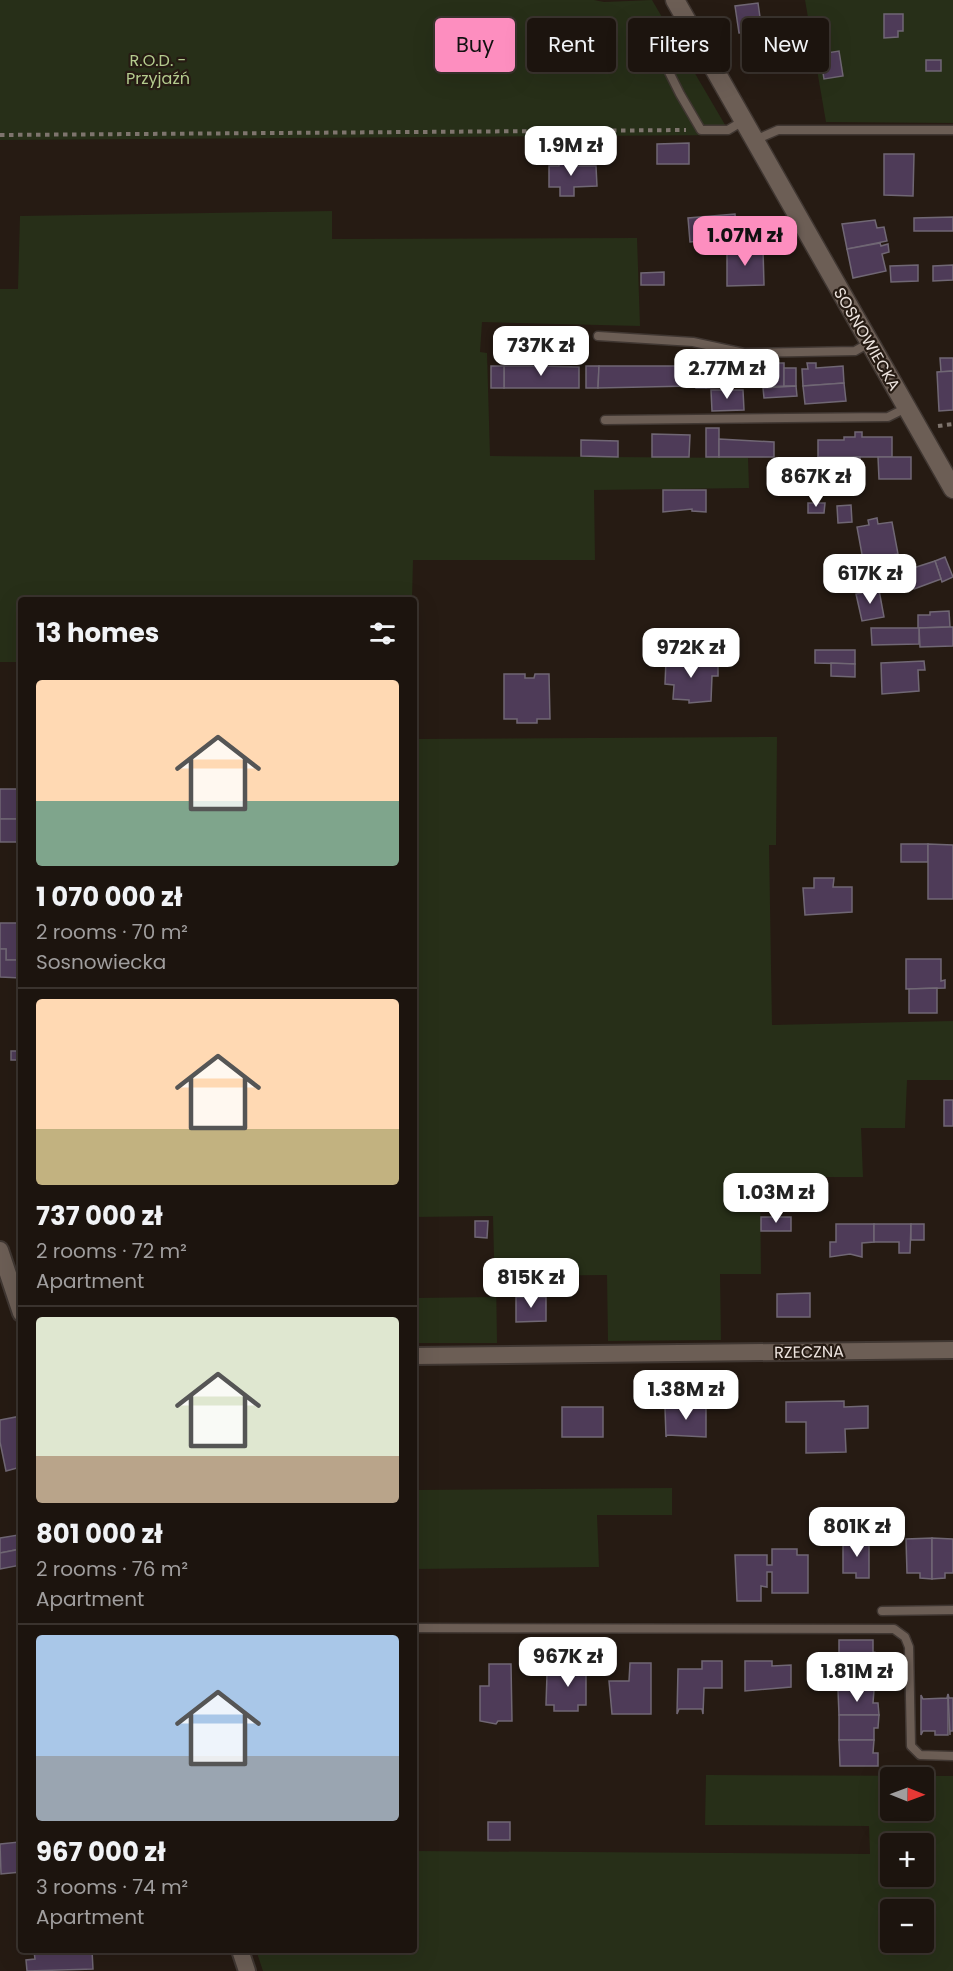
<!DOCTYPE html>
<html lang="en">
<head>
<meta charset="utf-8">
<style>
	:root { --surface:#1c140e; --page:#29211c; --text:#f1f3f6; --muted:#a09e9e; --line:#3a332e; --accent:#fd8ebf }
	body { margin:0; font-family:Poppins,sans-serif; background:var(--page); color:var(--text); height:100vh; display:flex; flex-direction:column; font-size:22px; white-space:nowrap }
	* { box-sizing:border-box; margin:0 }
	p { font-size:20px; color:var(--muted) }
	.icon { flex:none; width:33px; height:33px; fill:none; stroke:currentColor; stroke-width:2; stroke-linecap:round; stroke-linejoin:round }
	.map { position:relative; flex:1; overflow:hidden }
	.panel { position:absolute; left:18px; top:597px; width:399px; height:1356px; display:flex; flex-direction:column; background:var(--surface); border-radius:6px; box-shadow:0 6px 24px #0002,0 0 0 2px var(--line) }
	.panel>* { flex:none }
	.banner { position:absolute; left:435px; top:18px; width:428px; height:54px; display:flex; gap:12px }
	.needle { width:39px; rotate:91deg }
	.buttons { position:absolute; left:880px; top:1767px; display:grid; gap:12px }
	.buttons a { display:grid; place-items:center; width:54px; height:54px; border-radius:6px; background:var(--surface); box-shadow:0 6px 24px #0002,0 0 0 2px var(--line); font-size:30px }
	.price { position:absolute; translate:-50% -51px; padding:0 14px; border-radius:12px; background:#fff; color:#222; font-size:20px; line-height:39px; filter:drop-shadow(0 2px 3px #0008) }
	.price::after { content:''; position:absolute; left:50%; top:36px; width:18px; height:14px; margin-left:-9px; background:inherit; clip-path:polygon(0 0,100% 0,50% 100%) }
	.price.active { background:var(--accent); color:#111 }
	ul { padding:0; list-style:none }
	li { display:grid; align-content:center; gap:12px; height:318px; padding:0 18px }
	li+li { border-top:2px solid var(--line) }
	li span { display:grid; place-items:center; height:186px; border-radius:6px; color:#555 }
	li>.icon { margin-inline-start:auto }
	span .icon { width:108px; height:108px; fill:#fffc; stroke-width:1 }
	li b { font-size:26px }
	h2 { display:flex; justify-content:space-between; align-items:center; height:72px; padding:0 18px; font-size:26px }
	.chip { padding:0 21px; border-radius:6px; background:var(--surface); box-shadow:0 6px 24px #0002,0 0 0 2px var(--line); font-size:21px; line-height:54px }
	.chip.active { background:var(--accent); color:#111 }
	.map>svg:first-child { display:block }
	.green { fill:#272f18; fill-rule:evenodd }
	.building { fill:#4e3b58; stroke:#706774; stroke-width:1.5 }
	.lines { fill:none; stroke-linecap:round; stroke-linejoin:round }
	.lane-casing { stroke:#403732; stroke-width:11 }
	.street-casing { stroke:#403732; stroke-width:20 }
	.secondary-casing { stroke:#403732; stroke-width:21 }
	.path { stroke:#7e746d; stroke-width:4; stroke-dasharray:4.5 4.5; stroke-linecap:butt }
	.lane { stroke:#6c5e55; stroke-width:8 }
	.street { stroke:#6c5e55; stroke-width:16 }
	.secondary { stroke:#6c5e55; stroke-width:18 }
	.labels { text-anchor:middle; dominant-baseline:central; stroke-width:4.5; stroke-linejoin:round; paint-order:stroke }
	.park-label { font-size:16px; fill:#b4cb8e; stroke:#261b13 }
	.street-label { font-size:16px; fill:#ece3de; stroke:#261b13 }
</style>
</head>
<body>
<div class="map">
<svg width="953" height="1971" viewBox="0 0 953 1971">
	<rect width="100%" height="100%" fill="#261b13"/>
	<g class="green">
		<polygon points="0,0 594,0 604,2 652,0 731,135 0,140"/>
		<polygon points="805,0 953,0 953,123 826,122"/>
		<polygon points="332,211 332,239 637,238 640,326 482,322 480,352 487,353 490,456 748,458 749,488 594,490 595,560 413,560 412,600 21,600 21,662 0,662 0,289 18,289 20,216"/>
		<polygon points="777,737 776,845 769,845 772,1025 953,1021 953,1080 907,1080 905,1128 861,1128 863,1177 736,1177 760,1178 761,1274 720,1274 721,1340 608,1341 607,1275 496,1276 497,1343 414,1343 414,1298 495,1297 493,1216 414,1217 414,739"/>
		<polygon points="672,1488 672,1515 597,1515 599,1567 414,1569 414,1490"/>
		<path d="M706,1775L953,1776V1971H263L256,1950H414V1851L870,1854L869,1826L705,1825ZM891,1778H924V1810H891ZM891,1844H924V1876H891ZM891,1910H924V1942H891Z"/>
	</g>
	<g class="building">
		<polygon points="758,3 762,31 739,33 735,6"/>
		<polygon points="884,14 903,14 903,31 898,31 898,37 884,38"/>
		<polygon points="839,51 843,76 824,79 820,54"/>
		<rect x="926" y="60" width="15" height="11"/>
		<polygon points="689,143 689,164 657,164 657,144"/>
		<polygon points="884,154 914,154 913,196 884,195"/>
		<polygon points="559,158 573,158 574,166 596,166 597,186 574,187 574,196 560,196 560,187 549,187 549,166 559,166"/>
		<polygon points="735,214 737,238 690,242 688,218"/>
		<polygon points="953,217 953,231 914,231 914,218"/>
		<polygon points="875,220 877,228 884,227 887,241 847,249 842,224"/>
		<polygon points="880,243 881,246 888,244 889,252 882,254 886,271 853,278 847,249"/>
		<polygon points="727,249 763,249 764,285 727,286"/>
		<polygon points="918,265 918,281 891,282 890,266"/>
		<polygon points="953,265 953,280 933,281 933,266"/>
		<polygon points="664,272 664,285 641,285 641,273"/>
		<polygon points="940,358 953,358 953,371 941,372"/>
		<polygon points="535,361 544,362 543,366 579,367 579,388 504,388 504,366 535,366"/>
		<polygon points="733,363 742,364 742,369 754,370 754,376 775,376 775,363 784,363 784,386 706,388 706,369 733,369"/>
		<polygon points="807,363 816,363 816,368 843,366 844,383 803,386 802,369 808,369"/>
		<rect x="491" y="366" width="13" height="22"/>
		<polygon points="586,366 599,366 598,388 586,388"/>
		<polygon points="599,366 690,366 690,386 598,388"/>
		<rect x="784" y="368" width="12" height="18"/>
		<rect x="696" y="371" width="10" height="17"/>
		<polygon points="953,371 953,410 939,411 937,372"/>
		<polygon points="844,383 846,401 805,404 803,386"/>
		<polygon points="796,386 797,396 764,398 763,388"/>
		<polygon points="711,390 743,390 744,410 712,411"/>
		<rect x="706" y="428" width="13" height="29"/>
		<polygon points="855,432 862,432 862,437 892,437 892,457 818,457 818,440 844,440 844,437 855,437"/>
		<polygon points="652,434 690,435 689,457 652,457"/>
		<polygon points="719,439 774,442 774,457 719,457"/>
		<polygon points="581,440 618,441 618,457 581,456"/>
		<polygon points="818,457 860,457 860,468 839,468 839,473 818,473"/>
		<polygon points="878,457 911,457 911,479 879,479"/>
		<polygon points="663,490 706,490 706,512 692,511 692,509 663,512"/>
		<polygon points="808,503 825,503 824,513 808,513"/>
		<polygon points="851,505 852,522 838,523 837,506"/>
		<polygon points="877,518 878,524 892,522 898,554 863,560 857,527 869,525 868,520"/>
		<polygon points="945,557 953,577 942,582 935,561"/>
		<polygon points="935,561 941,579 914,589 907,570"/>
		<polygon points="879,590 884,617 862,621 856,594"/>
		<polygon points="949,611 950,627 918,628 918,615 930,615 930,612"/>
		<polygon points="950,627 953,627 953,646 920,647 919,628"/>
		<polygon points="871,628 919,628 919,644 872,645"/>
		<polygon points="815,650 855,650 855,664 815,663"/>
		<polygon points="666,660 718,662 718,676 712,676 711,701 689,703 689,700 673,699 674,685 665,684"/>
		<polygon points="924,661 925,670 918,670 919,691 882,694 881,663"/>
		<polygon points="831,663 855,664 855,677 831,676"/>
		<polygon points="504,674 525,674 525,678 534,678 535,674 549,674 550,719 537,719 537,723 517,723 517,719 504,719"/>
		<rect x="0" y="789" width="21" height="30"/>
		<rect x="0" y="819" width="21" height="23"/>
		<rect x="901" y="844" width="27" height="18"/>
		<polygon points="928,844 953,845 953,899 928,899"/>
		<polygon points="814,878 834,878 833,887 852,887 852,912 805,915 803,888 814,888"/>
		<polygon points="0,923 21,923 21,960 6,960 6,949 0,949"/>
		<polygon points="0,949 6,949 6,960 21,960 21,978 0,977"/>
		<polygon points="906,959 941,959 941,981 945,980 945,988 906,989"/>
		<polygon points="937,988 937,1013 909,1013 909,989"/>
		<rect x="11" y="1051" width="10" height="9"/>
		<rect x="944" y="1100" width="9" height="26"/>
		<rect x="761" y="1217" width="30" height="14"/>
		<polygon points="475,1221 488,1221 487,1238 475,1237"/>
		<polygon points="836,1224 874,1224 874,1242 862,1243 862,1257 850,1254 830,1257 830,1242 836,1242"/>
		<polygon points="874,1224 911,1224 910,1253 899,1253 899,1242 874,1242"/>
		<rect x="911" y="1224" width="13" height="16"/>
		<polygon points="810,1293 810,1317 777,1317 777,1294"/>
		<polygon points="516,1297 546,1297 546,1321 516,1322"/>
		<polygon points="844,1401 844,1407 868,1406 868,1428 845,1429 846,1452 806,1453 806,1422 786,1422 786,1402"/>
		<polygon points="687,1406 706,1406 706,1437 667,1435 666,1437 665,1408 687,1408"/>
		<rect x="562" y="1407" width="41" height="30"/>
		<polygon points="21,1416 21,1467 6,1471 0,1442 0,1420"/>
		<polygon points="18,1535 20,1549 0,1553 0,1538"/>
		<polygon points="932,1538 932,1579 920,1578 920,1573 907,1573 906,1539"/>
		<polygon points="932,1538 953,1539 953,1573 945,1573 945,1578 932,1579"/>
		<polygon points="869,1539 869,1578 856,1578 856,1573 843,1573 843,1540"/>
		<polygon points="21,1549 21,1565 0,1569 0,1553"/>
		<polygon points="772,1549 797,1549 797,1555 808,1555 808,1593 772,1593 772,1572 767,1572 767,1587 761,1586 761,1601 737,1601 735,1555 767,1555 767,1565 772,1565"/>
		<polygon points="839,1640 873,1640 873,1652 878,1653 879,1665 839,1665"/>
		<polygon points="702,1661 722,1661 722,1688 704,1688 703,1714 702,1709 679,1709 677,1714 678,1669 702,1669"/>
		<polygon points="745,1661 772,1661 772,1666 791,1665 791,1687 745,1691"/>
		<polygon points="565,1663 586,1663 586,1705 578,1705 578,1711 554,1711 554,1705 546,1705 547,1674 564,1675"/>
		<polygon points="630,1663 651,1663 651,1714 612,1714 609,1681 629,1681"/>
		<polygon points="489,1664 511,1664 512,1721 498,1721 496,1724 480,1721 480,1686 489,1686"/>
		<polygon points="839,1665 879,1665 878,1678 873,1678 874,1690 838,1690"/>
		<polygon points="838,1690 874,1690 873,1703 878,1703 879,1715 839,1715"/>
		<polygon points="948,1694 948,1735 935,1735 935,1731 923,1731 921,1735 921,1695 923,1699 947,1698"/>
		<polygon points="948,1694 949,1698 953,1698 953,1731 950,1731 950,1735"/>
		<polygon points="839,1715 879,1715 878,1728 874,1728 874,1740 839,1740"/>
		<polygon points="839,1740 874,1740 873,1753 878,1753 878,1766 840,1766"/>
		<rect x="488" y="1822" width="22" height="18"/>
		<polygon points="19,1842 21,1872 1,1874 0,1844"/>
		<polygon points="92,1950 93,1969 27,1971 26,1960 35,1959 34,1951"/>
	</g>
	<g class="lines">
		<defs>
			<g id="lane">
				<polyline points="657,48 680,94 701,130 728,130 743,121"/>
				<polyline points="755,140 778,130 953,130"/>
				<polyline points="598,336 693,342 744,353 855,351 869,343"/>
				<polyline points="605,420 888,417 906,408"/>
				<polyline points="882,1611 953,1610"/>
				<polyline points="414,1628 894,1629 905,1637 909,1647 911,1746 920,1755 953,1756"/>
			</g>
			<g id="street">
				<polyline points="0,1250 21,1313"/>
				<polyline points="414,1356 953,1350"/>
				<polyline points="240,1950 247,1971"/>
			</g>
			<polyline id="secondary" points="675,0 953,489"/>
		</defs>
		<use href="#lane" class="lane-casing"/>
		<use href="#street" class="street-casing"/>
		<use href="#secondary" class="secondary-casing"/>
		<g class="path">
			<polyline points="0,135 686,130"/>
			<polyline points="938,426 953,424"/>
		</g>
		<use href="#lane" class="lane"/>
		<use href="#street" class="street"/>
		<use href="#secondary" class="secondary"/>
	</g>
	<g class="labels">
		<g class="park-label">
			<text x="158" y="60">R.O.D. -<tspan x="158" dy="18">Przyjaźń</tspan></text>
		</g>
		<g class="street-label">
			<text transform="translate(867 339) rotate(60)">SOSNOWIECKA</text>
			<text transform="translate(809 1352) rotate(-1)">RZECZNA</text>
		</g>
	</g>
</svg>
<div class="buttons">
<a><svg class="needle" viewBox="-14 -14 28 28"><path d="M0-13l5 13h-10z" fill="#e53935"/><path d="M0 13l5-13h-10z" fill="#a09e9e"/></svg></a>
<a>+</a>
<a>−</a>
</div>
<b class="price" style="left:571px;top:177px">1.9M zł</b>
<b class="price active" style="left:745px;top:267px">1.07M zł</b>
<b class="price" style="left:541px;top:377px">737K zł</b>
<b class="price" style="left:727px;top:400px">2.77M zł</b>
<b class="price" style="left:816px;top:508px">867K zł</b>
<b class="price" style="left:870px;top:605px">617K zł</b>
<b class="price" style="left:691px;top:679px">972K zł</b>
<b class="price" style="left:776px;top:1224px">1.03M zł</b>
<b class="price" style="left:531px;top:1309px">815K zł</b>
<b class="price" style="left:686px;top:1421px">1.38M zł</b>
<b class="price" style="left:857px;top:1558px">801K zł</b>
<b class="price" style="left:568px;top:1688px">967K zł</b>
<b class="price" style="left:857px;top:1703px">1.81M zł</b>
<div class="banner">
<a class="chip active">Buy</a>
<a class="chip">Rent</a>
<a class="chip">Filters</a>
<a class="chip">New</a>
</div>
<section class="panel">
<h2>13 homes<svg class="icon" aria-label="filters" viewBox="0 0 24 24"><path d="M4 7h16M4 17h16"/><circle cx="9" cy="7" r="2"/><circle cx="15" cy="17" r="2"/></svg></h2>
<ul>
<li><span style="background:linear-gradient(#ffd9b3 65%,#7fa58c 0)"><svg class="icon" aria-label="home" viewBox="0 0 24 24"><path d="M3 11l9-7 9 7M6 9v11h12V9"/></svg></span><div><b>1 070 000 zł</b><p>2 rooms · 70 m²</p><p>Sosnowiecka</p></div></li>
<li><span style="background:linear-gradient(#ffd9b3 70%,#c2b280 0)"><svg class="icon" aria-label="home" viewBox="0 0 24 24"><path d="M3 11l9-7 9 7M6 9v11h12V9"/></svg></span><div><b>737 000 zł</b><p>2 rooms · 72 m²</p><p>Apartment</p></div></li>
<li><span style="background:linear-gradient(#dfe7d0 75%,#b9a48a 0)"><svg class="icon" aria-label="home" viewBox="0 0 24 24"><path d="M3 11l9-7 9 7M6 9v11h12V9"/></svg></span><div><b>801 000 zł</b><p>2 rooms · 76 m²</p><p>Apartment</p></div></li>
<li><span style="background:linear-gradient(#a9c7e8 65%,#9aa5b1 0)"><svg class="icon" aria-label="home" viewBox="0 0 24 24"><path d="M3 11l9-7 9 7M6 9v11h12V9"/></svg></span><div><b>967 000 zł</b><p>3 rooms · 74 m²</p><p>Apartment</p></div></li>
</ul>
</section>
</div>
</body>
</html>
